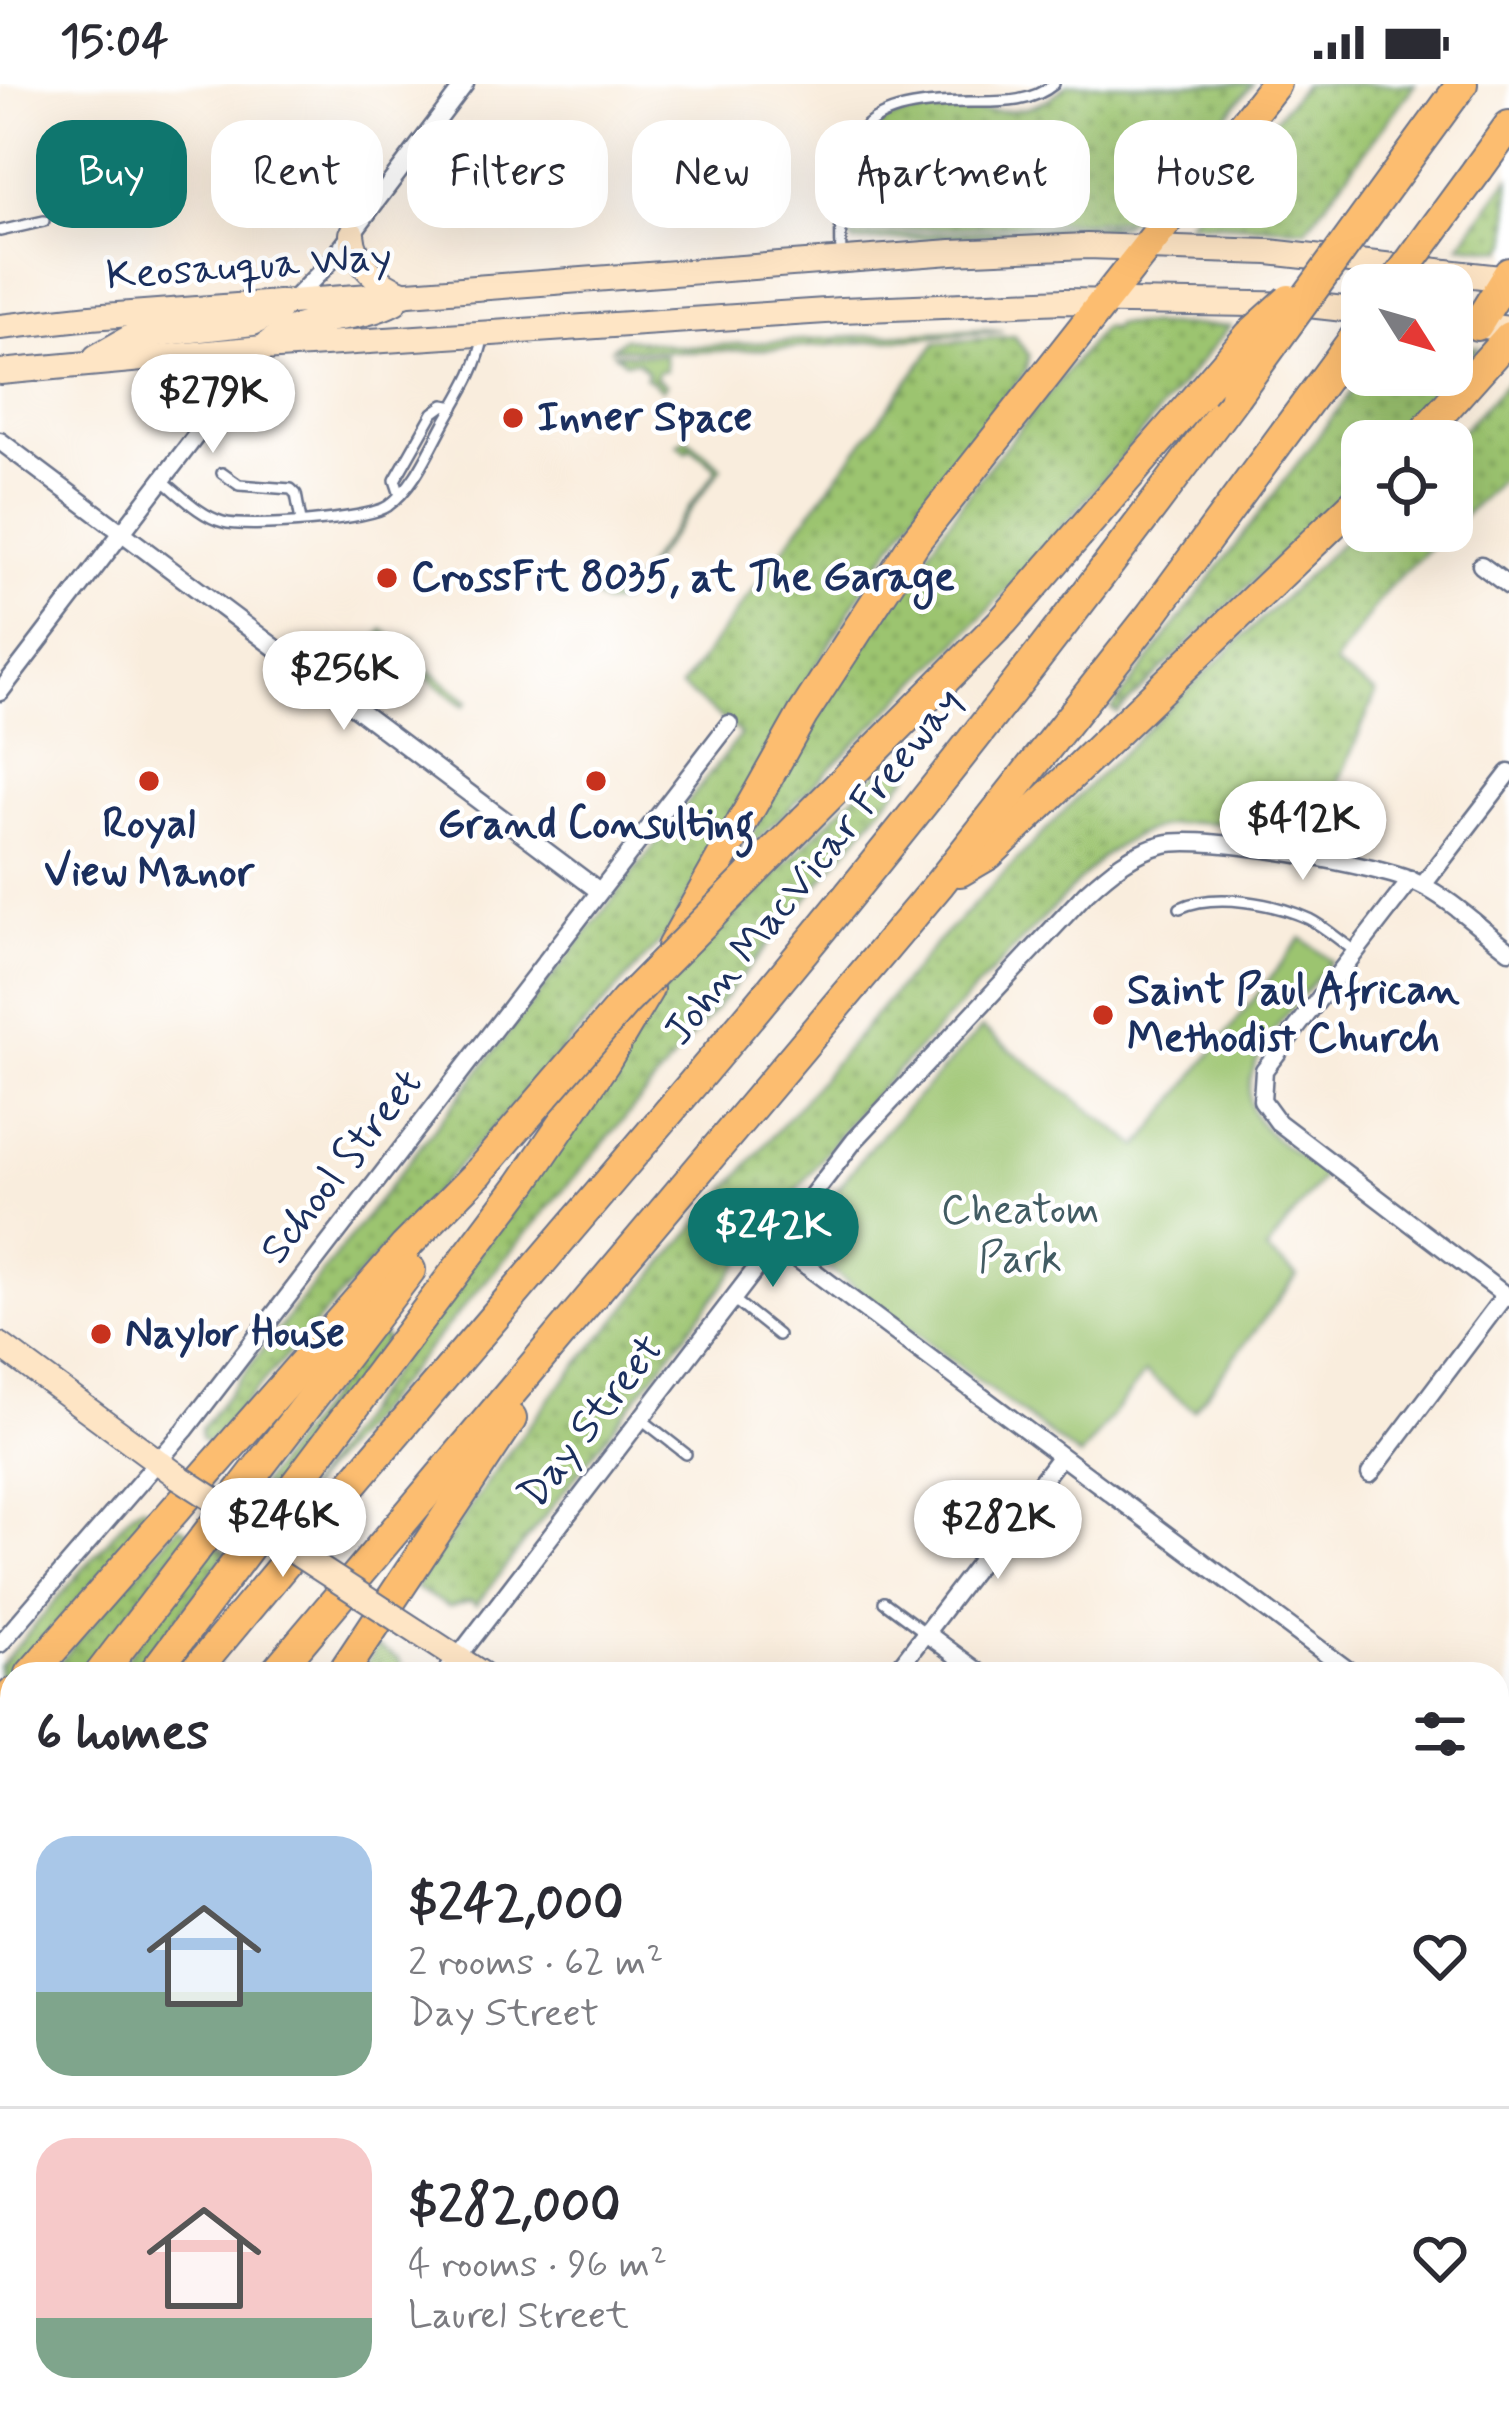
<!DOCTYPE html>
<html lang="en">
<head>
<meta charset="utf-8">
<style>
	:root { --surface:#fff; --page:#f2f2f3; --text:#2b2b33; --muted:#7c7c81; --line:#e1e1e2; --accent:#0f766e }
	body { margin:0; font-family:Mynerve,sans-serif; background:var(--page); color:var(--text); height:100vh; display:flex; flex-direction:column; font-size:45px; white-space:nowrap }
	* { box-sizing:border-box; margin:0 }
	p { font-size:39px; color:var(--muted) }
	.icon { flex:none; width:66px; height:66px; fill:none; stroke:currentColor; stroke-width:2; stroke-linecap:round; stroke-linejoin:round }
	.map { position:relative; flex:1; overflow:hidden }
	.drawer { position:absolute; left:0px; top:1578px; width:1509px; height:768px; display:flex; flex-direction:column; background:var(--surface); border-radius:36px 36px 0 0; box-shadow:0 12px 48px #0002 }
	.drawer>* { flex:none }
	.hud { position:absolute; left:36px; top:36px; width:1437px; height:108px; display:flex; gap:24px }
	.needle { width:78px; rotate:127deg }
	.tools { position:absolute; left:1341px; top:180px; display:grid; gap:24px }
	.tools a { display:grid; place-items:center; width:132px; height:132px; border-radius:24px; background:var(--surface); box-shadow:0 12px 48px #0002; font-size:60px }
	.price { position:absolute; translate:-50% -102px; padding:0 27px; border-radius:42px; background:#fff; color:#222; font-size:39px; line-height:78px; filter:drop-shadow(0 3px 6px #0008) }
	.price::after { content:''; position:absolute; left:50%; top:72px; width:36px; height:27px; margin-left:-18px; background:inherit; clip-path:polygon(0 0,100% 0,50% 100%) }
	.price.on { background:var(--accent); color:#fff }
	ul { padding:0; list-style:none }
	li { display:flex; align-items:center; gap:36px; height:300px; padding:0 36px }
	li+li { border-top:3px solid var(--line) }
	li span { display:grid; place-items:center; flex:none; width:336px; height:240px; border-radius:36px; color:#555 }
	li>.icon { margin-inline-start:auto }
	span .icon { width:144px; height:144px; fill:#fffc; stroke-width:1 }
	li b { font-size:51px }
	h2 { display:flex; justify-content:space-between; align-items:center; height:144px; padding:0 36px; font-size:51px }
	.chip { padding:0 42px; border-radius:36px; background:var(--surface); box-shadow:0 12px 48px #0002; font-size:42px; line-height:108px }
	.chip.on { background:var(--accent); color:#fff }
	.status { display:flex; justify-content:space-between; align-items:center; height:84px; padding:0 60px; background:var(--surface); direction:ltr }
	.status svg { height:33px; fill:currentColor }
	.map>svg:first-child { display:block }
	.grass { fill:url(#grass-dots); stroke:#5c7a67; stroke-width:3 }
	.park { fill:#9cc470; stroke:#5c7a67; stroke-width:3 }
	.garden { fill:url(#garden-furrows); stroke:#5c7a67; stroke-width:3 }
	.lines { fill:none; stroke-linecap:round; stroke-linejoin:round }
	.lane-casing { stroke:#69728a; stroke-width:14 }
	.street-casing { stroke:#69728a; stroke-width:21 }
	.secondary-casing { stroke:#69728a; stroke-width:28 }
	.highway-casing { stroke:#69728a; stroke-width:34 }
	.lane { stroke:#fff; stroke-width:9 }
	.street { stroke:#fff; stroke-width:16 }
	.secondary { stroke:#fee5c5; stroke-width:24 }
	.highway { stroke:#fcbd6f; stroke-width:30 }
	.secondary-bridge-casing { stroke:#69728a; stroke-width:28; stroke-linecap:butt }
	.highway-bridge-casing { stroke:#69728a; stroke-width:34; stroke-linecap:butt }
	.secondary-bridge { stroke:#fee5c5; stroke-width:24 }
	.highway-bridge { stroke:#fcbd6f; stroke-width:30 }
	.poi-dot { fill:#c8321e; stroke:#fff; stroke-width:4.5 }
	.labels { text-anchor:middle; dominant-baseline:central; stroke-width:9; stroke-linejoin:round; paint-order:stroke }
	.street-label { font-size:42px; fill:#1b2f5e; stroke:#fff }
	.poi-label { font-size:42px; font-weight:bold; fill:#1b2f5e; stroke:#fff; text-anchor:start }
	.park-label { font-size:42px; fill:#425c63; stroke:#fff }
</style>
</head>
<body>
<div class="status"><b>15:04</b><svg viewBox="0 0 49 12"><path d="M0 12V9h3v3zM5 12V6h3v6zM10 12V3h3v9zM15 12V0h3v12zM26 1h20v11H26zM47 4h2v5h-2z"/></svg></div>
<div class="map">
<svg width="1509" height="2346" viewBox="0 0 1509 2346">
	<defs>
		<pattern id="grass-dots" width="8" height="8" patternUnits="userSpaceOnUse" patternTransform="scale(3)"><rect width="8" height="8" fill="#9cc470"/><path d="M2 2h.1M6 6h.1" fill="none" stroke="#7ea05f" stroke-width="1.8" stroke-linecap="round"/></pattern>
		<pattern id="garden-furrows" width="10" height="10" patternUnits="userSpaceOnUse" patternTransform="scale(3)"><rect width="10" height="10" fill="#9cc470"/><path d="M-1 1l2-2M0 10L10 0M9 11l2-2" fill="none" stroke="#7ea05f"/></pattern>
	</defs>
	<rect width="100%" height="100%" fill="#fff"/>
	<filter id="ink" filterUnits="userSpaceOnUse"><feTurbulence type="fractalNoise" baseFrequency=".00833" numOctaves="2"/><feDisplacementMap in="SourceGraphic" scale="24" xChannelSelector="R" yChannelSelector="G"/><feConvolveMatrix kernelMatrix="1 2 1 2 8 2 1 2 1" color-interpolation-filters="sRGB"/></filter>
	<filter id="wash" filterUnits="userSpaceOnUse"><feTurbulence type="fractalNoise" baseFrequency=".004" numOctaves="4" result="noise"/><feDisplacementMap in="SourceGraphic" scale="48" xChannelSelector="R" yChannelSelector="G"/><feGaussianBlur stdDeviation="2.7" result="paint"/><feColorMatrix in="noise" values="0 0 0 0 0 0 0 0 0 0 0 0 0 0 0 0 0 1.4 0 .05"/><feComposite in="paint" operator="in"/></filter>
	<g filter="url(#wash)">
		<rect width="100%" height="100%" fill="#f9eddd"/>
		<g class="grass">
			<path d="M1068,0H1253L1139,135L848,148C849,124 846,96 854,72C878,5 975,36 1027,24C1043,20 1055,11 1068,0Z"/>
			<polygon points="1304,0 1415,0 1306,145 1188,138"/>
			<polygon points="1509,94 1509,158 1504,166 1460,161"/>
			<polygon points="1126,140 1107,145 854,158 849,153"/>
			<polygon points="1115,240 1230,242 1040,471 945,571 740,773 807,645 881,535 978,396 1103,243 1114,244"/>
			<polygon points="984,245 1003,247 792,264 687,268 612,264 624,254 688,263"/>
			<polygon points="1014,252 1029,271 1026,287 918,424 868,497 810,592 667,850 208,1359 201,1354 201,1345 741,650 681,603 936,259"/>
			<polygon points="1452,261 1478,264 1394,357 1362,357 1362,391 1117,629 1112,625 1364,291 1452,291"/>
			<polygon points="614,269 665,271 666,286 657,288 657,295 666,301 662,306 645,293 648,289 638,277 625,278"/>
			<polygon points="1509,296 1509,388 1452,443 1452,357"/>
			<path d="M1362,439V447H1447L1388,504L1334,581L1376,609L1315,755C1260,746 1198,727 1144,748C1130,753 1116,764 1103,772L857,1029L476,1521L471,1517L449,1523L415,1504L500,1380L553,1310L934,862L1095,695Z"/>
			<polygon points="895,671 912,687 635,1022 292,1424 640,947 670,895"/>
			<polygon points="377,1248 387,1255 271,1408 261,1400"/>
			<polygon points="142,1422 155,1429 47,1551 0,1595 0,1582 133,1427"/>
			<polygon points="179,1442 191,1448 82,1590 49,1590"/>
			<polygon points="214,1461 227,1468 136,1590 114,1590"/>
			<polygon points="377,1563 398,1575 409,1590 360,1590"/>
			<polygon points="12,1632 12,1682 0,1697 0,1646"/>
		</g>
		<path class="park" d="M1301,854L1331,877C1302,914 1222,989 1258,1037C1274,1058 1304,1074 1325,1090L1266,1167L1297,1192L1194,1326L1145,1289L1080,1373L803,1165V1149L872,1061L982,944L1139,1063Z"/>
		<g class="garden">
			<polygon points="687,354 722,383 622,518 604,520 587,508 594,500 619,518 714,390 716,383 691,364 687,368 677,360"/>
			<polygon points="383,546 397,556 413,555 404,567 468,617 464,622 376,555"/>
		</g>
	</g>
	<g filter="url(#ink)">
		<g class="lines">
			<defs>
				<g id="lane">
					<polyline points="0,147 44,137"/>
					<path d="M841,173C838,55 846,17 974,18C1003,18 1031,19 1054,0"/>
					<polyline points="222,389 239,401 291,405 296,410 301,437"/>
					<path d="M162,396C180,410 200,432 223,438C247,445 368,436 388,422C415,402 429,367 445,338C460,311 478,285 483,254"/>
					<polyline points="400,411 395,396 433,329 444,321 454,323"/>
					<path d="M1180,824C1215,808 1274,819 1309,835C1325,843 1340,857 1355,867"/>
					<polyline points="733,1215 778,1251"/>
					<polyline points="640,1334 686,1370"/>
					<polyline points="953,1444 963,1462 982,1476"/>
					<polyline points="884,1518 926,1549"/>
					<polyline points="1497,1918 1509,1901"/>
					<polyline points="984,2334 1001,2346"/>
				</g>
				<g id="street">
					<polyline points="290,219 332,176 465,0"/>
					<polyline points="0,357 599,807"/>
					<polyline points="1481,481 1509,502"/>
					<polyline points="0,608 263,264"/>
					<polyline points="1411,796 1264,986 1262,1016 1278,1038 1509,1214"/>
					<polyline points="1423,801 1509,689"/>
					<polyline points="776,1159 1353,1590"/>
					<polyline points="1370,1390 1505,1211"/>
					<polyline points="926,1549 981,1590"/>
					<polyline points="0,1560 185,1346 729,640"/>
					<path d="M445,1590L854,1057L1086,809C1109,788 1132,768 1164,760C1204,750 1381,781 1419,800C1451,815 1481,845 1509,866"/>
					<polyline points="894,1590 1060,1373"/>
					<polyline points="1497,1686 1509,1670"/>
					<polyline points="1497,1977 1509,1986"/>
					<polyline points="315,2346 325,2334"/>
					<polyline points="1083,2346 1092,2334"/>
				</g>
				<g id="secondary">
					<path d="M352,150C354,179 379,200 405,210"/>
					<polyline points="1452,238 1509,245"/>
					<polyline points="0,243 91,233 952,168 1087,162 1269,168 1509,195"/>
					<path d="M263,264C300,227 351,242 395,218"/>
					<polyline points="96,273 131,253 253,239 279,226"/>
					<polyline points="0,288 263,264 841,226 1065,217 1308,221 1362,227"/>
					<polyline points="0,1261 179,1393"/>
					<polyline points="419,1549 482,1590"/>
					<polyline points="0,1991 12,2000"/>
					<polyline points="475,2334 491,2346"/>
					<polyline points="1483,2334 1499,2346"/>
				</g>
				<g id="highway">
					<polyline points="1405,78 1462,0"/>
					<polyline points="1478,85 1509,42"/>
					<polyline points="1477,241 1509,189"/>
					<polyline points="1416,357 1509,253"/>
					<polyline points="805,736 1004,536 1201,308"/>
					<polyline points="960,787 989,770 1362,412"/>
					<polyline points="672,863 803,630 916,456 1275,0"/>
					<polyline points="31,1590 405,1163 479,1088"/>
					<polyline points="100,1590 410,1186"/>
					<polyline points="153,1590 521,1101 604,979 648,905"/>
					<path d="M193,1590C383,1359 581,1135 772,905C932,712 1086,513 1235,312"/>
					<polyline points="274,1590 940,799 1152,530 1362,244"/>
					<polyline points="342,1590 511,1335"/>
					<polyline points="0,1622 12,1610"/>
					<polyline points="0,1718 12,1703"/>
					<polyline points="0,1802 12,1783"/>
					<polyline points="0,1832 12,1817"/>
					<polyline points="0,1951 12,1934"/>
					<polyline points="0,2083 12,2064"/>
					<polyline points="0,2137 12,2121"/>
				</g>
			</defs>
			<use href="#lane" class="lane-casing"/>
			<use href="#street" class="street-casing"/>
			<use href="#secondary" class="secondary-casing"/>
			<use href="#highway" class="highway-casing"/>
			<use href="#lane" class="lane"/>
			<use href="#street" class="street"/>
			<use href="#secondary" class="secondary"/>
			<use href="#highway" class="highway"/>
			<defs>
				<polyline id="secondary-bridge" points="179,1393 419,1549"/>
				<g id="highway-bridge">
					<polyline points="1393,201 1478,85"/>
					<polyline points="1201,308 1249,252 1289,216"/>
					<polyline points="1235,312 1405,78"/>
					<polyline points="483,1083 625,918 805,736"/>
				</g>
			</defs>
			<use href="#secondary-bridge" class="secondary-bridge-casing"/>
			<use href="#highway-bridge" class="highway-bridge-casing"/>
			<use href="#secondary-bridge" class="secondary-bridge"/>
			<use href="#highway-bridge" class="highway-bridge"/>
		</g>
	</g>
	<g class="poi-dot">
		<circle cx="513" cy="334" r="12"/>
		<circle cx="387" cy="494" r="12"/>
		<circle cx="149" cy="697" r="12"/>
		<circle cx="596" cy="697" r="12"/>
		<circle cx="1103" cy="931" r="12"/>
		<circle cx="101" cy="1250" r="12"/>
	</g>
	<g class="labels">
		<g class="street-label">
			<text transform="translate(249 183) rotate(-4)">Keosauqua Way</text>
			<text transform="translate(814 783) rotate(-51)">John MacVicar Freeway</text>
			<text transform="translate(342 1083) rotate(-52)">School Street</text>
			<text transform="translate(592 1338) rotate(-52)">Day Street</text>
		</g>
		<g class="poi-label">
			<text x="537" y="334">Inner Space</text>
			<text x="411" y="494">CrossFit 8035, at The Garage</text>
			<text x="149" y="741" text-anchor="middle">Royal<tspan x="149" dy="48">View Manor</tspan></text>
			<text x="596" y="741" text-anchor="middle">Grand Consulting</text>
			<text x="1127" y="907">Saint Paul African<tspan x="1127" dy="48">Methodist Church</tspan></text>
			<text x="125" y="1250">Naylor House</text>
		</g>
		<g class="park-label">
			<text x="1020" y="1127">Cheatom<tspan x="1020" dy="48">Park</tspan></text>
		</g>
	</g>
</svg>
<div class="tools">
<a><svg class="needle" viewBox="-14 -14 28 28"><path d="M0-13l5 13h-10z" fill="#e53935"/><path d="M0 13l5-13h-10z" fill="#7c7c81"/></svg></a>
<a><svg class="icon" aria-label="locate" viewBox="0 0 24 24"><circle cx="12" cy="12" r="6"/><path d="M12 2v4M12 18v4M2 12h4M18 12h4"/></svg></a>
</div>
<b class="price" style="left:213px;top:372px">$279K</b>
<b class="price" style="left:344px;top:649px">$256K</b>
<b class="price" style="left:1303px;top:799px">$412K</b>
<b class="price on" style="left:773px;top:1206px">$242K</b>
<b class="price" style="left:283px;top:1496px">$246K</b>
<b class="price" style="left:998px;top:1498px">$282K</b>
<div class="hud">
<a class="chip on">Buy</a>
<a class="chip">Rent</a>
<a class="chip">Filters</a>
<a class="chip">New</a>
<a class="chip">Apartment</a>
<a class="chip">House</a>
</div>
<section class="drawer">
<h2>6 homes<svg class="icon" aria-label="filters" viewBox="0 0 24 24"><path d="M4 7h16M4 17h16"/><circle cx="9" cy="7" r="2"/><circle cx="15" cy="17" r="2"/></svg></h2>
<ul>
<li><span style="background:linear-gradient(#a9c7e8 65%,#7fa58c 0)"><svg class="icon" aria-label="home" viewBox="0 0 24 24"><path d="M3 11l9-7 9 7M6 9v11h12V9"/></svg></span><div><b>$242,000</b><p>2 rooms · 62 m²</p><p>Day Street</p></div><svg class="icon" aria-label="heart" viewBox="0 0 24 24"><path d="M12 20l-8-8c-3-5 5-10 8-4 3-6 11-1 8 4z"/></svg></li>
<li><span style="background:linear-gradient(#f6c9c9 75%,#7fa58c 0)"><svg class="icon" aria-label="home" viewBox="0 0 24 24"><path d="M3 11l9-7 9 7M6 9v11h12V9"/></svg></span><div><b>$282,000</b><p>4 rooms · 96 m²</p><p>Laurel Street</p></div><svg class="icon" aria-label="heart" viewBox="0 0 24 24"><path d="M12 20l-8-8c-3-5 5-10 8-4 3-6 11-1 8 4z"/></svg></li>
</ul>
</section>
</div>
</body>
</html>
